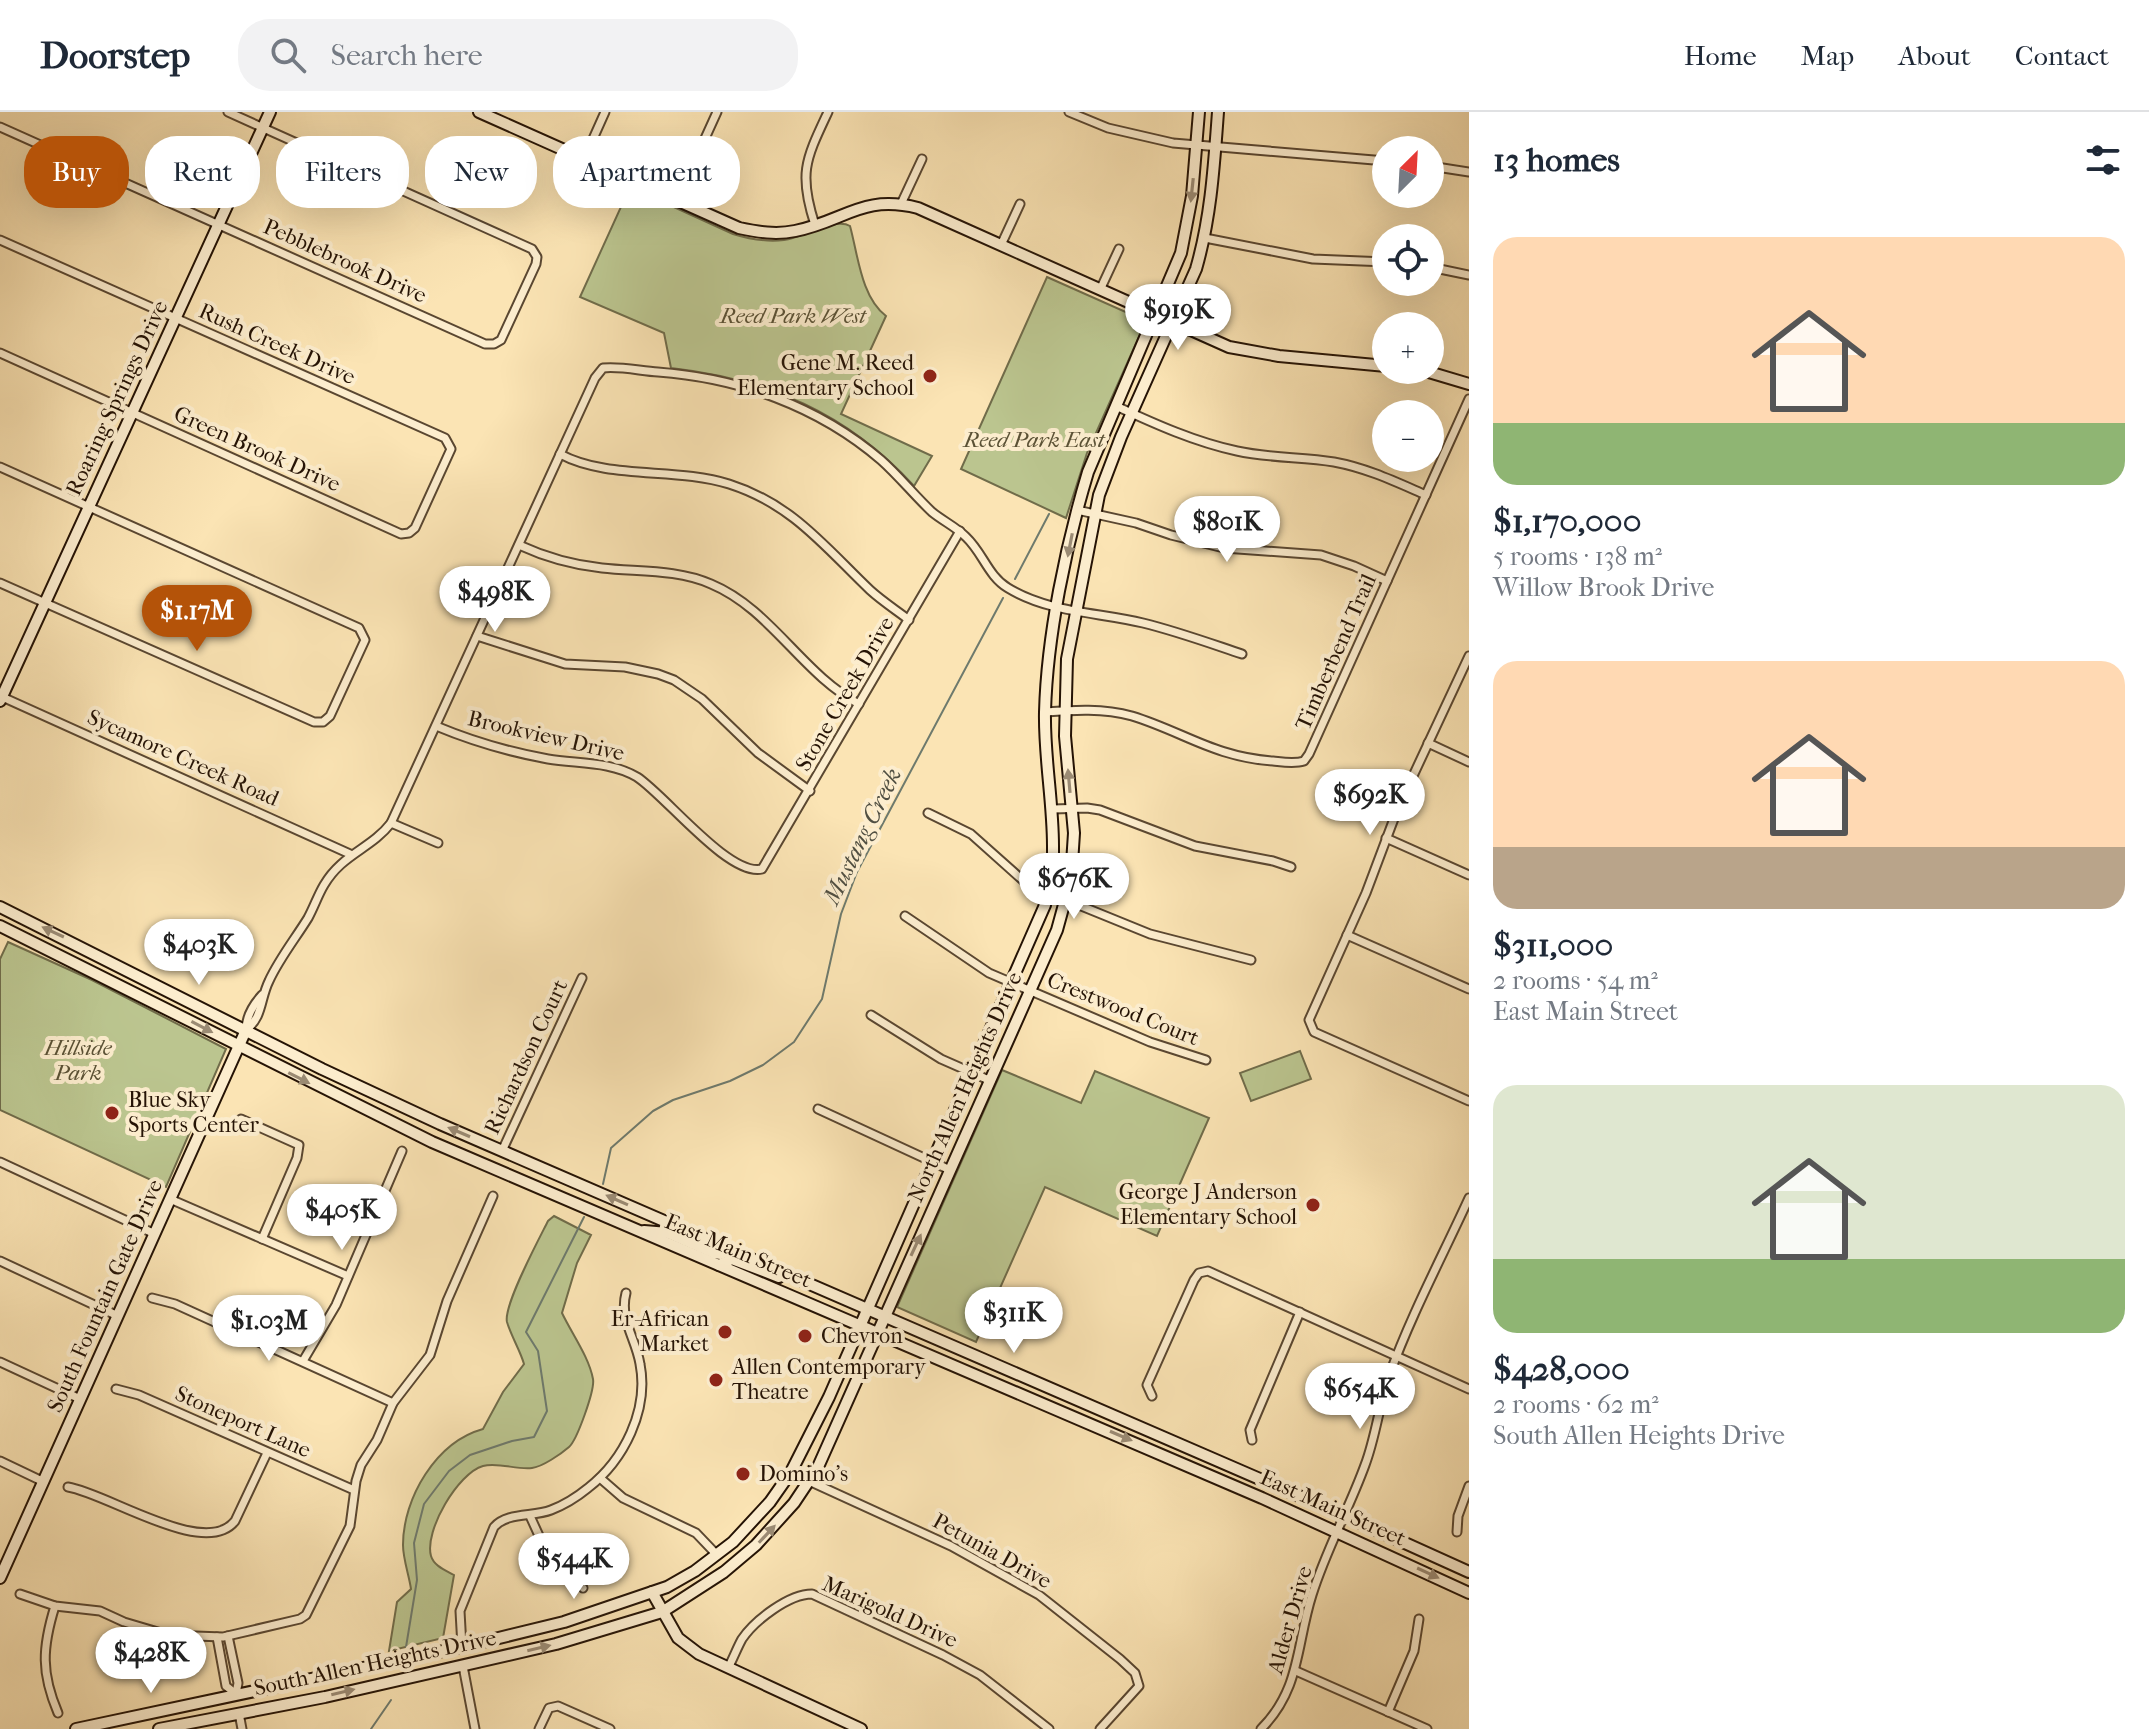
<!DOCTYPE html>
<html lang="en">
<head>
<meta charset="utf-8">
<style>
	:root { --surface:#fff; --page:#f2f2f3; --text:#1f2937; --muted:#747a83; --line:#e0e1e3; --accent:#b45309 }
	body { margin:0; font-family:"IM FELL French Canon",serif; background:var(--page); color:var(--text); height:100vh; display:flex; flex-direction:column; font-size:30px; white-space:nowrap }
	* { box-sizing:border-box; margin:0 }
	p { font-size:26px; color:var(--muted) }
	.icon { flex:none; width:44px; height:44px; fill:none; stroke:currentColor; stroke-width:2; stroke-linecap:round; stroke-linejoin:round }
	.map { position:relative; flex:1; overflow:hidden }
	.details { display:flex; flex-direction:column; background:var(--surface); width:680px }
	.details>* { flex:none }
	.guide { position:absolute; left:24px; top:24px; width:760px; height:72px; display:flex; gap:16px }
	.needle { width:52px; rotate:24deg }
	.fabs { position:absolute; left:1372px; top:24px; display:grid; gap:16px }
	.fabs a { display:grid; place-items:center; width:72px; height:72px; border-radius:50%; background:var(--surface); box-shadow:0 8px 32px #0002; font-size:40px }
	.price { position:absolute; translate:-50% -68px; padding:0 18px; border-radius:28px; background:#fff; color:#222; font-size:26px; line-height:52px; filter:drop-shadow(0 2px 4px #0008) }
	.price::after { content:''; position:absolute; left:50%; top:48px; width:24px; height:18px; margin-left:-12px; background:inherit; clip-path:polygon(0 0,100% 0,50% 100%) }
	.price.selected { background:var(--accent); color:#fff }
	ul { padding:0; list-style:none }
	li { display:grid; align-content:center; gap:16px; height:424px; padding:0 24px }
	li span { display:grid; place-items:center; height:248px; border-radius:24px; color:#555 }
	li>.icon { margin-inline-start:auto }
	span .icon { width:144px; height:144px; fill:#fffc; stroke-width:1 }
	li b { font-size:34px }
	h2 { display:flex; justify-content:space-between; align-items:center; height:96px; padding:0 24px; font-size:34px }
	.tag { padding:0 28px; border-radius:32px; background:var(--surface); box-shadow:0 8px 32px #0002; font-size:28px; line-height:72px }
	.tag.selected { background:var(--accent); color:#fff }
	header { display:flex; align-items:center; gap:48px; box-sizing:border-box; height:112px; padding:0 40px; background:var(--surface); border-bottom:2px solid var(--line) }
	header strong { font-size:38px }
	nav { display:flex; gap:44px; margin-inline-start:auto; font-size:28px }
	.search { width:560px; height:72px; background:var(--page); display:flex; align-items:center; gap:20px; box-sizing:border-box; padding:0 28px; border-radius:32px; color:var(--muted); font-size:30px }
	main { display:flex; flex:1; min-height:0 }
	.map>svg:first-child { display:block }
	.green { fill:#bbc58f; stroke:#706c4a; stroke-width:2 }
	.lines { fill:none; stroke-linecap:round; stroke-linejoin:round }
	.stream { stroke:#6e7a6d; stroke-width:2 }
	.street-casing { stroke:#5a4731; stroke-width:11 }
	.secondary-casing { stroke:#251305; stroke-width:14 }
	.street { stroke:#fcedce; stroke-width:7 }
	.secondary { stroke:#fcedce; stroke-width:10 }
	.oneway { fill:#9b8b74 }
	.poi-dot { fill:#8f2418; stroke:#fcedce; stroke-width:3 }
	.labels { text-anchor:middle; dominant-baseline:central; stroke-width:8; stroke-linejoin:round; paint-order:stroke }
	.street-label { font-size:22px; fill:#251305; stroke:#fcedce }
	.park-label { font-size:22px; font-style:italic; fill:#5a5135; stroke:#fcedce }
	.poi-label { font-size:22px; fill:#251305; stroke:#fcedce; text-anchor:start }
	.water-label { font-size:24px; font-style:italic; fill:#504f42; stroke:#fcedce }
</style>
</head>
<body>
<header>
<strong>Doorstep</strong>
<div class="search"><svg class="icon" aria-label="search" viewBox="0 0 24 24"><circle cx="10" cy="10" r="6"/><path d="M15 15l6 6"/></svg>Search here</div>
<nav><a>Home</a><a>Map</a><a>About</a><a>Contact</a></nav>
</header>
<main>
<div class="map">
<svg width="1469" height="1617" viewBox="0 0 1469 1617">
	<rect width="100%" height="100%" fill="#fbe4b4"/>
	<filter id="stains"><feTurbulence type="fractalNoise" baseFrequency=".0025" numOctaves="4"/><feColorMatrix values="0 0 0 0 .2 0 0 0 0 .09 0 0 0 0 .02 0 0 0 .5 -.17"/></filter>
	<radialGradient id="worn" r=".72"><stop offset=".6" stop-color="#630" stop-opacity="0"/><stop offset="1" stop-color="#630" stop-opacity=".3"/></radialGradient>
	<g class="green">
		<path d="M630,75L733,122C749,127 767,130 784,128C803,126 835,105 850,114C858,143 861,185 886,204L841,302L932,344L914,374C847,301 768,267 671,256L664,221L580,185Z"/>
		<polygon points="1047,165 1146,209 1087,341 1066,406 961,357"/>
		<polygon points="8,830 92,868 226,937 166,1075 0,998 0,847"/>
		<polygon points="1300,939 1311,967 1251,989 1240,961"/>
		<polygon points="1002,958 1081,991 1095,959 1209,1006 1157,1124 1045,1075 976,1230 897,1195"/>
		<path d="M554,1104L591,1123L577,1151L562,1201C572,1222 589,1245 593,1267C595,1278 577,1328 569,1335C561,1342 542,1355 532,1356C517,1358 498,1350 483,1354C458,1361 424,1419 431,1444C434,1454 445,1458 454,1463L443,1526L389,1539L397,1490L411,1477C409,1463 403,1447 403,1433C403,1386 436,1330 483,1317L503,1280L524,1252C520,1238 511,1224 507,1210C503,1194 539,1127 548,1109Z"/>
	</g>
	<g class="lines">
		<g class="stream">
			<polyline points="1015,467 1049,402"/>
			<polyline points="603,1072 611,1036 653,999 673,988 730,969 763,953 794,930 822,887 841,802 857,760 1003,486"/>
			<polyline points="406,1535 417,1468 414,1431 424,1392 449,1359 470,1343 512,1329 534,1325 547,1299 538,1239 526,1220 584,1105"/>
			<polyline points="371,1617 391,1588"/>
		</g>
		<defs>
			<g id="street">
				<polyline points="1069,0 1108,16 1173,31 1386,49"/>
				<polyline points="0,15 485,232 494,232 501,228 536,152 537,145 532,137 228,0"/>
				<polyline points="584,47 605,0"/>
				<polyline points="1430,54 1469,60"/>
				<polyline points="677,88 717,0"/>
				<polyline points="901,92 922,47"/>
				<path d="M815,113C798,61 806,47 828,0"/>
				<polyline points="1205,126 1313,147 1386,150"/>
				<polyline points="0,128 445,326 451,337 415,416 409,421 401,422 0,241"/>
				<polyline points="1001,133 1020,92"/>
				<polyline points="1430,155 1469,163"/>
				<polyline points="1100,178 1119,137"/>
				<path d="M1116,294C1155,312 1195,330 1237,339C1268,346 1302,345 1334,350C1367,356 1396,370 1426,383"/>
				<path d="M560,342C608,368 676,355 729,372C792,392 824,434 870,478C882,489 896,498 909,508"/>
				<polyline points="0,355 359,516 365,528 330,604 323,610 314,610 0,471"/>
				<polyline points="1077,398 1136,411 1171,423 1224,436 1321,443 1354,454 1387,469"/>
				<path d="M519,433C545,445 573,453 602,456C638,460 677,457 711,472C771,497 802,562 859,592"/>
				<polyline points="477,524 565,552 625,555 658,562 674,568 702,587 758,641 810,679"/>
				<polyline points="1469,544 1398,696 1366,781 1309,908 1314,920 1469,989"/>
				<polyline points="0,584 350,742"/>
				<path d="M1045,600C1074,598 1103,596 1132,604C1184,620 1214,645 1273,649C1283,650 1294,652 1304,649L1309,642L1469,287"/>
				<path d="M436,614C472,629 509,640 548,647C577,652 610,649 637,665C665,683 729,765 762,757L960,419"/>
				<polyline points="1428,631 1469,650"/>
				<polyline points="1053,697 1087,696 1100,698 1195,734 1273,749 1291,755"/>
				<polyline points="928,701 971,722 1027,772 1150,822 1251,848"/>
				<polyline points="391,711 438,731"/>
				<polyline points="1386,726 1469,763"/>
				<polyline points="905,804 989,861 1150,930 1206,948"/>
				<polyline points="1347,823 1469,877"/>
				<polyline points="871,903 941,947 991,969"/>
				<path d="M246,918C263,905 260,887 269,869C279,847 295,827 308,806C314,795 318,783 324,773C342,742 371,737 391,711L595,266L603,256C620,254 641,259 658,260C739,266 818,294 881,348C899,364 914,383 932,400C943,409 956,415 966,425C983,441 988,464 1008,476C1049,501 1098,500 1143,511C1176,519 1209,531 1242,542"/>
				<path d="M246,918C246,904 253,893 262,883"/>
				<polyline points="818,997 950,1058"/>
				<polyline points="232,1013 241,1007 299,1033 297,1046 262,1127"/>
				<polyline points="502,1039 582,866"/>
				<polyline points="0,1050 155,1122"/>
				<polyline points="170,1087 348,1164"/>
				<polyline points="0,1149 118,1204"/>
				<polyline points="152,1186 175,1192 393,1291"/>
				<polyline points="303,1249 336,1193 402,1039"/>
				<polyline points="0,1250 80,1287"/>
				<polyline points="116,1277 139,1283 354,1378"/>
				<polyline points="1152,1284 1147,1273 1194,1168 1199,1161 1208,1159 1469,1277"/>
				<polyline points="1252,1328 1250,1318 1300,1200"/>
				<polyline points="0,1349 44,1370"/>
				<polyline points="600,1366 623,1386 696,1421 717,1443"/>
				<polyline points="809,1369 951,1434 1039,1483 1120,1547 1135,1561 1139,1574 1100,1617"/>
				<path d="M68,1375C107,1381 205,1447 235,1409L267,1341"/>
				<polyline points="530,1404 546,1439 583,1476"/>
				<polyline points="1457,1420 1458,1404 1469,1374"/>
				<polyline points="20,1482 55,1494 100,1499 124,1510 168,1523 223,1525 300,1507 306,1503 350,1414 356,1369 361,1353 377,1328 393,1291 430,1243 447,1189 493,1084"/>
				<path d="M55,1494C42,1536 41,1561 58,1601"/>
				<polyline points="228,1524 238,1571 236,1582"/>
				<polyline points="217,1525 226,1574 236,1582"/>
				<path d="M462,1535L460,1499L494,1415C507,1400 533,1405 551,1398C564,1393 577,1385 588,1376C624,1348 649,1298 640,1252C636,1227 619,1207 626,1181"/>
				<polyline points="463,1554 475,1617"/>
				<path d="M728,1556C733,1547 737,1536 742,1527C755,1508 789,1482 812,1482L943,1543L980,1563L1049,1617"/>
				<polyline points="1296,1559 1427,1617"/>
				<polyline points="1388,1600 1414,1539 1419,1507"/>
				<polyline points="239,1601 242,1617"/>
				<polyline points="539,1617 549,1596 558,1594 610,1617"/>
				<path d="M1261,1617C1301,1577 1296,1533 1312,1483C1326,1438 1349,1397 1365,1353C1376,1324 1379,1293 1389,1264C1411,1203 1442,1145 1469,1086"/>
			</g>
			<g id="secondary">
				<path d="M479,0L739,116C758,120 776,123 795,119C845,109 862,82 918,96L1229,235L1279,244L1386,254"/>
				<polyline points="1422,258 1469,272"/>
				<polyline points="0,589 270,0"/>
				<polyline points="0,795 322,957 440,1012 1343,1403 1469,1460"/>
				<polyline points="0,814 432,1030 1262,1386 1469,1481"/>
				<polyline points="644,1119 668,1121 714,1141 721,1142 727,1136"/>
				<polyline points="719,1153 732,1147 779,1165"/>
				<polyline points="0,1466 246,918"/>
				<polyline points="652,1480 678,1526 699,1542 861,1617"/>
				<path d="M76,1617L462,1535L564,1510L667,1475L695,1459L733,1430L770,1390L791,1360L829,1285L1045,793L1053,755V734C1053,689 1044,644 1045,600C1047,524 1066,433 1088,360L1181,141L1192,84L1199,0"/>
				<path d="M159,1617L325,1585L556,1532L662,1500L724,1460L756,1433L794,1391L818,1355L1030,879L1057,818L1071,767L1074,721L1065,624L1067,547L1099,383L1121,325L1196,157C1211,105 1214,54 1218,0"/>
			</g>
		</defs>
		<use href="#street" class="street-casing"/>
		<use href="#secondary" class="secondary-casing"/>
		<use href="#street" class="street"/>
		<use href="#secondary" class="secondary"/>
	</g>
	<defs><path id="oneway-solid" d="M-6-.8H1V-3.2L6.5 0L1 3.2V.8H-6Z" transform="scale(2)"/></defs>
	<g class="oneway">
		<use href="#oneway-solid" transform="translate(1192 78) rotate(96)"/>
		<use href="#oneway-solid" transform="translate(1070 433) rotate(101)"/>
		<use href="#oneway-solid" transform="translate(1069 669) rotate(-95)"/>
		<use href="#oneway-solid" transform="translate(53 820) rotate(-155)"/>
		<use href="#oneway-solid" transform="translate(202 915) rotate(28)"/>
		<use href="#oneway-solid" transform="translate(299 966) rotate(27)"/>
		<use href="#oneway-solid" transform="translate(459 1020) rotate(-157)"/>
		<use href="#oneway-solid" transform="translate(617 1088) rotate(-156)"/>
		<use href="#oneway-solid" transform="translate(916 1133) rotate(-65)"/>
		<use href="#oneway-solid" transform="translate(1121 1324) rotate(23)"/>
		<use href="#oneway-solid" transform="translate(767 1422) rotate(-47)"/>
		<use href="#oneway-solid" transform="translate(1428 1461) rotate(25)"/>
		<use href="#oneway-solid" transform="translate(539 1536) rotate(-13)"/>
		<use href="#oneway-solid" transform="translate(343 1580) rotate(-13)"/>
	</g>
	<g class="poi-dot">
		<circle cx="930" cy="264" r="8"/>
		<circle cx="112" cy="1001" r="8"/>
		<circle cx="1313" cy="1093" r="8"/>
		<circle cx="725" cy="1220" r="8"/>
		<circle cx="805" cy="1224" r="8"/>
		<circle cx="716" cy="1268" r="8"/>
		<circle cx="743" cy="1362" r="8"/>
	</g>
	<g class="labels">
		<g class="street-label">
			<text transform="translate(345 149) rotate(24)">Pebblebrook Drive</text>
			<text transform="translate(277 232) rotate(24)">Rush Creek Drive</text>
			<text transform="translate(117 286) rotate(-65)">Roaring Springs Drive</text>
			<text transform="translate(257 337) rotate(24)">Green Brook Drive</text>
			<text transform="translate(1336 540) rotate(-66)">Timberbend Trail</text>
			<text transform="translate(845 582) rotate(-60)">Stone Creek Drive</text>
			<text transform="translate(546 624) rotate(13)">Brookview Drive</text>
			<text transform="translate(183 646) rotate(24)">Sycamore Creek Road</text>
			<text transform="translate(1123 897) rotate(22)">Crestwood Court</text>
			<text transform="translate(526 945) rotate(-65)">Richardson Court</text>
			<text transform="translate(965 975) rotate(-66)">North Allen Heights Drive</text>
			<text transform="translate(738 1139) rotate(23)">East Main Street</text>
			<text transform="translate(105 1184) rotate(-66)">South Fountain Gate Drive</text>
			<text transform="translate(243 1310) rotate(24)">Stoneport Lane</text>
			<text transform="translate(1333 1396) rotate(24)">East Main Street</text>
			<text transform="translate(992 1439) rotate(29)">Petunia Drive</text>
			<text transform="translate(890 1500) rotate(24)">Marigold Drive</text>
			<text transform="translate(1290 1508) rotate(-74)">Alder Drive</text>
			<text transform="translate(375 1551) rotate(-12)">South Allen Heights Drive</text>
		</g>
		<g class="park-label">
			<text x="793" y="204">Reed Park West</text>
			<text x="1034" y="328">Reed Park East</text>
			<text x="78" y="936">Hillside<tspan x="78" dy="25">Park</tspan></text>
		</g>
		<g class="poi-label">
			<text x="914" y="251" text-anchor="end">Gene M. Reed<tspan x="914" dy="25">Elementary School</tspan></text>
			<text x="128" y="988">Blue Sky<tspan x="128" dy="25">Sports Center</tspan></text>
			<text x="1297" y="1080" text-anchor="end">George J Anderson<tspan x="1297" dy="25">Elementary School</tspan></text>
			<text x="709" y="1207" text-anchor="end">Er-African<tspan x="709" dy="25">Market</tspan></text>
			<text x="821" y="1224">Chevron</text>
			<text x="732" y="1255">Allen Contemporary<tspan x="732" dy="25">Theatre</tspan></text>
			<text x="759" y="1362">Domino's</text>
		</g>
		<g class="water-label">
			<text transform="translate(862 724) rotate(-64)">Mustang Creek</text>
		</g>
	</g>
	<rect width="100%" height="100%" filter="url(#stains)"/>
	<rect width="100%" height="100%" fill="url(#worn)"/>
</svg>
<div class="fabs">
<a><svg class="needle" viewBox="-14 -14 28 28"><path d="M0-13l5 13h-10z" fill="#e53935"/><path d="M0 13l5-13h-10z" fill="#747a83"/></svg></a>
<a><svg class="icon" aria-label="locate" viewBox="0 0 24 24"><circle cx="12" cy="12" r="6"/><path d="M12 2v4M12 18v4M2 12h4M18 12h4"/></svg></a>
<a>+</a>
<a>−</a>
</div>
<b class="price" style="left:1178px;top:240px">$919K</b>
<b class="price" style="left:1227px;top:452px">$801K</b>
<b class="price" style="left:495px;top:522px">$498K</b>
<b class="price selected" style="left:197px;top:541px">$1.17M</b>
<b class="price" style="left:1370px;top:725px">$692K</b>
<b class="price" style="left:1074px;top:809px">$676K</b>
<b class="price" style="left:199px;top:875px">$403K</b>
<b class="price" style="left:342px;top:1140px">$405K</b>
<b class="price" style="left:1014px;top:1243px">$311K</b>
<b class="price" style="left:269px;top:1251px">$1.03M</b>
<b class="price" style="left:1360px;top:1319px">$654K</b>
<b class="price" style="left:574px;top:1489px">$544K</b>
<b class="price" style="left:151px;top:1583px">$428K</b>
<div class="guide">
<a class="tag selected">Buy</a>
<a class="tag">Rent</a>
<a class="tag">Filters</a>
<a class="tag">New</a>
<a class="tag">Apartment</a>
</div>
</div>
<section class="details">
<h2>13 homes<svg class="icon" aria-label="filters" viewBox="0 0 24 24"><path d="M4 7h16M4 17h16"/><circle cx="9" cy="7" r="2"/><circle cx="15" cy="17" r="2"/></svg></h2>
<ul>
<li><span style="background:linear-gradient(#ffd9b3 75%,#8fb573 0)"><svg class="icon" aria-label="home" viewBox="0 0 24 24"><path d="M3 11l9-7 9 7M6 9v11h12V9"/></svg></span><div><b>$1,170,000</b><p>5 rooms · 138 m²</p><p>Willow Brook Drive</p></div></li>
<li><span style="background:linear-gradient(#ffd9b3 75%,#b9a48a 0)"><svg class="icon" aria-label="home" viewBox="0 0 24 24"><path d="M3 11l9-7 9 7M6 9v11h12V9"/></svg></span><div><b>$311,000</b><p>2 rooms · 54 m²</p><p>East Main Street</p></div></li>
<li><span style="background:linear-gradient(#dfe7d0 70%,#8fb573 0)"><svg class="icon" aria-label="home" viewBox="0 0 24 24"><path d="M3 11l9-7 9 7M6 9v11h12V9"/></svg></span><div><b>$428,000</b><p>2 rooms · 62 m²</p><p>South Allen Heights Drive</p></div></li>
</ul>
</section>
</main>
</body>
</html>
